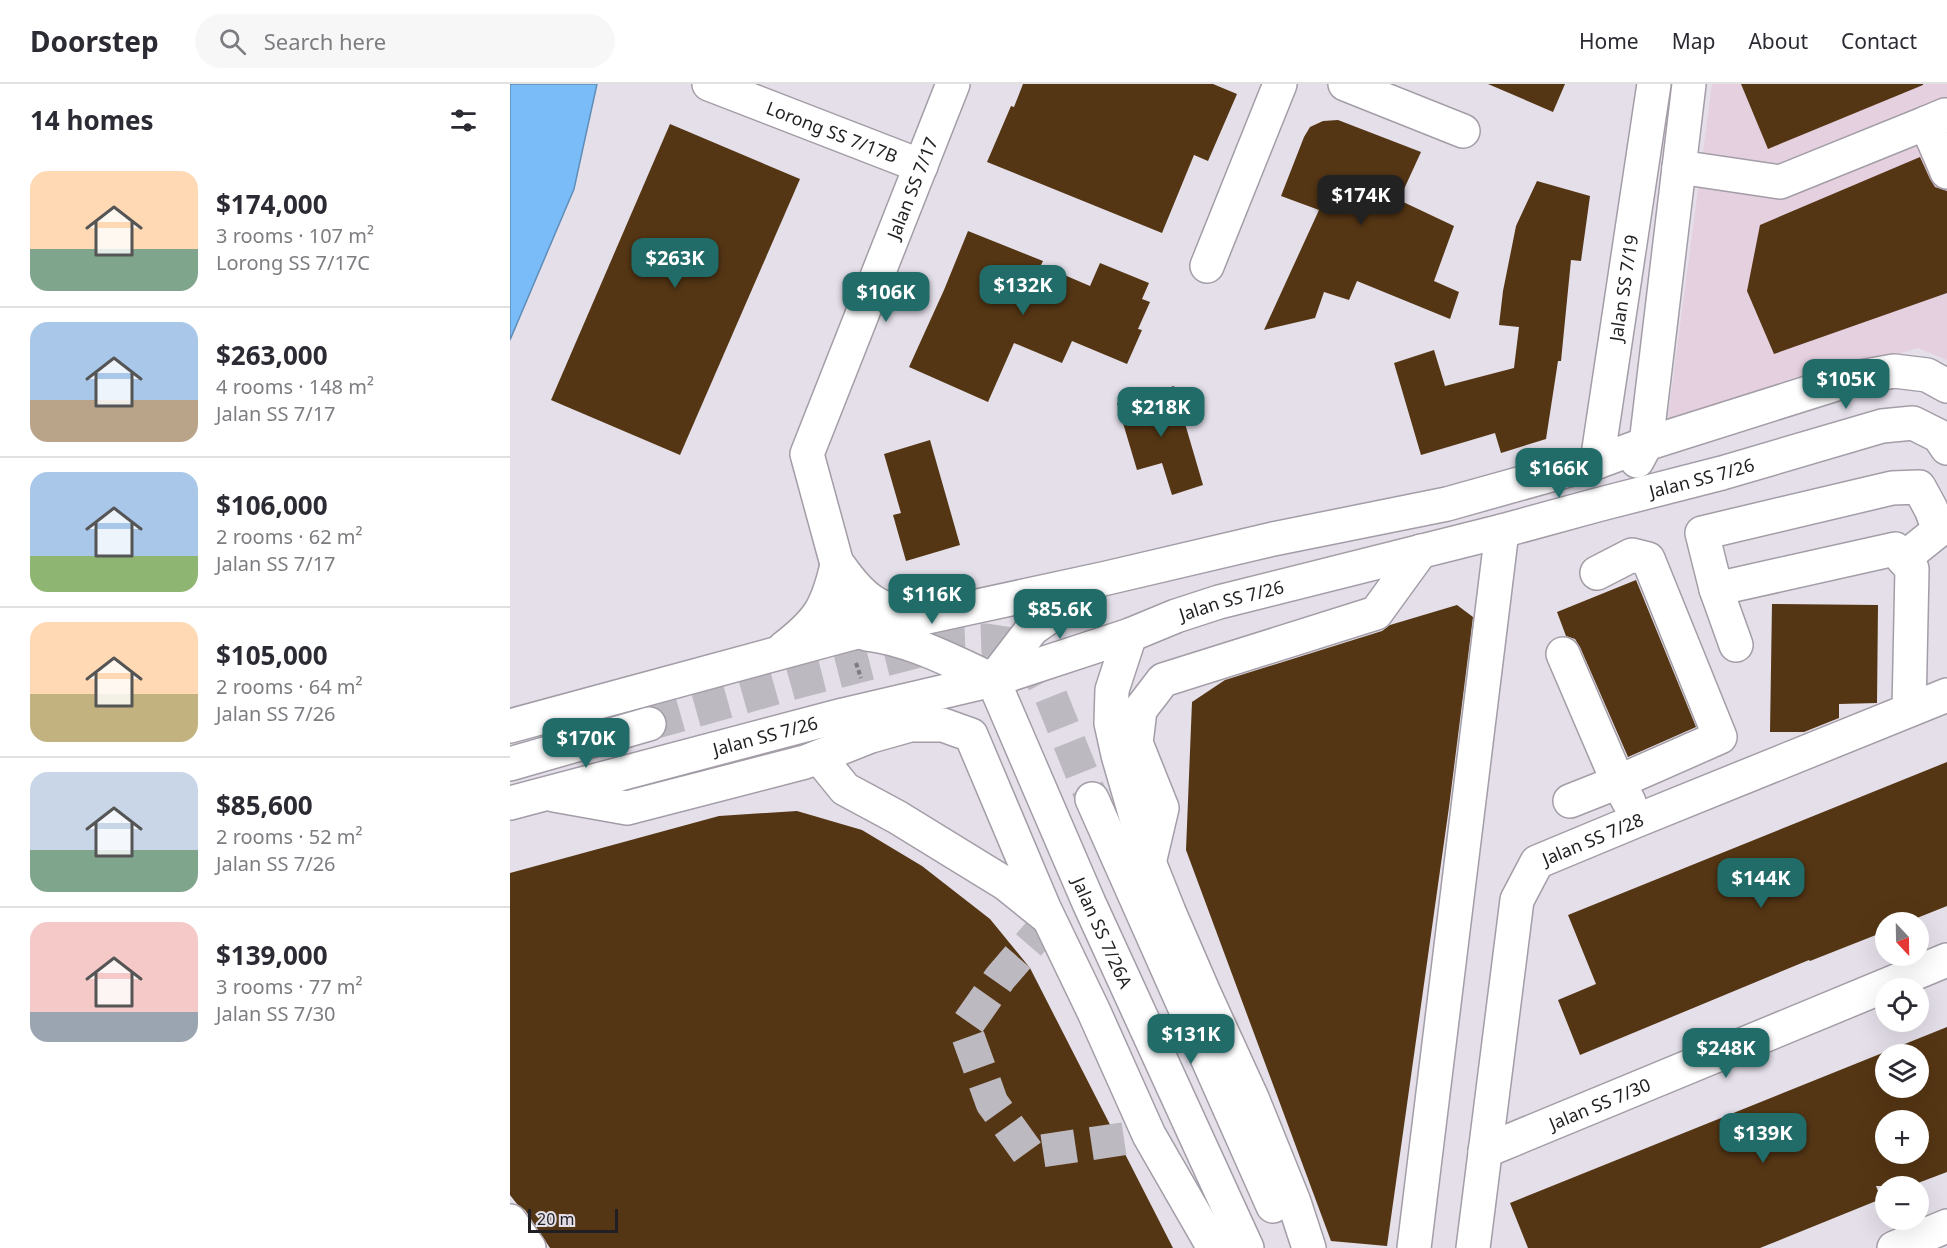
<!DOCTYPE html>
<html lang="en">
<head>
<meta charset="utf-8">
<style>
	:root { --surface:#fff; --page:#f7f7f7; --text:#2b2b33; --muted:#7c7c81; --line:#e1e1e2; --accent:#216c69 }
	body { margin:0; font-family:"Noto Sans",sans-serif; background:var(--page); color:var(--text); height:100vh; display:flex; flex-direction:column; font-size:22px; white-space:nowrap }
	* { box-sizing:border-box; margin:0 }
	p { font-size:20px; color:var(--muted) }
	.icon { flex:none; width:33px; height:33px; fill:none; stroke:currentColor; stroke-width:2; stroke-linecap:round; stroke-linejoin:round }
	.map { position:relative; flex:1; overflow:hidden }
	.details { display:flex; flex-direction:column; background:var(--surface); width:510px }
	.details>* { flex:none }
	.needle { width:39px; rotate:158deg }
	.fabs { position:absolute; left:1365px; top:828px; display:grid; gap:12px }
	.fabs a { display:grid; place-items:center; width:54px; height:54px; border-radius:50%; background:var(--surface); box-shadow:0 6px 24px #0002; font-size:30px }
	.scale { position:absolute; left:18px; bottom:15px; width:90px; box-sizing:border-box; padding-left:6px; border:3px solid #211f22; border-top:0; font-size:16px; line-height:21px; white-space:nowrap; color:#211f22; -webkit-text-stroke:4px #e4dfe9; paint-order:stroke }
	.price { position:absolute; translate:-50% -51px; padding:0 14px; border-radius:12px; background:var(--accent); color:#fff; font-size:20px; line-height:39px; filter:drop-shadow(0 2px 3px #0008) }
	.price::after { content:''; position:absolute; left:50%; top:36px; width:18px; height:14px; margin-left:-9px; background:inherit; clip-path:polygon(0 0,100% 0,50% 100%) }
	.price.active { background:#222; color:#fff }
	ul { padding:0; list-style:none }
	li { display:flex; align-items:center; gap:18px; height:150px; padding:0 30px }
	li+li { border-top:2px solid var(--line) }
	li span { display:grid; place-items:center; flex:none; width:168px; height:120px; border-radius:18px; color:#555 }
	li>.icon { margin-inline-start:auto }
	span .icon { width:72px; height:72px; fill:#fffc; stroke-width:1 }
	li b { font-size:26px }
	h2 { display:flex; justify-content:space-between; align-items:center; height:72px; padding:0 30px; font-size:26px }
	header { display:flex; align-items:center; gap:36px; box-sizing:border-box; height:84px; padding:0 30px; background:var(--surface); border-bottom:2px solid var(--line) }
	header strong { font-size:28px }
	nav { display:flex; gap:33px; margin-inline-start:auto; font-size:21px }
	.search { width:420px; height:54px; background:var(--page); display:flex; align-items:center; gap:15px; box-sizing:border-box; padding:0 21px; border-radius:33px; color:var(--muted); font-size:22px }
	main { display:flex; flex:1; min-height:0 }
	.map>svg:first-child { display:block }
	.commercial { fill:#e5d0df }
	.water { fill:#7abcf8; stroke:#5f8db8; stroke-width:1.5 }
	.building { fill:#553614; fill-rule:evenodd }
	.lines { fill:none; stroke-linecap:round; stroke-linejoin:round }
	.minor-tunnel { stroke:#bdb9c1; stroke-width:33; stroke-dasharray:33 16; stroke-linecap:butt }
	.minor-casing { stroke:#a39da7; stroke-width:36 }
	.path { stroke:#7d7a80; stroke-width:4; stroke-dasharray:4.5 3; stroke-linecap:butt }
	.minor { stroke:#fff; stroke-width:33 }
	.labels { text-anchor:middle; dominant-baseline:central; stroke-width:6; stroke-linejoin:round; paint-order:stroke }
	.street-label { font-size:18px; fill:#211f22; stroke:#e4dfe9 }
</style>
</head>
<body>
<header>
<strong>Doorstep</strong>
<div class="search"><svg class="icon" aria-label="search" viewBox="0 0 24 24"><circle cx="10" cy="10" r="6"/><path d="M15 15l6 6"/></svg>Search here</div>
<nav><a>Home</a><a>Map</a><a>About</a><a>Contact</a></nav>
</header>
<main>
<section class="details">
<h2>14 homes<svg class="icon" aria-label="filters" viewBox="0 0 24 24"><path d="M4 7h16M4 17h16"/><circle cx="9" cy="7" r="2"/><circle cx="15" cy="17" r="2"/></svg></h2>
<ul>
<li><span style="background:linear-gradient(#ffd9b3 65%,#7fa58c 0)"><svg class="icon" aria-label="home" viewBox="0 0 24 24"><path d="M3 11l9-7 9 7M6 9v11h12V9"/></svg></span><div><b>$174,000</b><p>3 rooms · 107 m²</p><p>Lorong SS 7/17C</p></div></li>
<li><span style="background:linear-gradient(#a9c7e8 65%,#b9a48a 0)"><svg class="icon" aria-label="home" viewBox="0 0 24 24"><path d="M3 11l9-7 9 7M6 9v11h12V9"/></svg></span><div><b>$263,000</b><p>4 rooms · 148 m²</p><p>Jalan SS 7/17</p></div></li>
<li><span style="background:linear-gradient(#a9c7e8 70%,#8fb573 0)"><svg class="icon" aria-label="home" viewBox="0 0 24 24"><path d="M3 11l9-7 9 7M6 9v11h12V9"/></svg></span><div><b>$106,000</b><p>2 rooms · 62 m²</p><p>Jalan SS 7/17</p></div></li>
<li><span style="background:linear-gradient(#ffd9b3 60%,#c2b280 0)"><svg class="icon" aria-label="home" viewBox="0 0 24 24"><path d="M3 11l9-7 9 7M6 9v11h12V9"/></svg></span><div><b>$105,000</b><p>2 rooms · 64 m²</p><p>Jalan SS 7/26</p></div></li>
<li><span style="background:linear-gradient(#c9d6e8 65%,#7fa58c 0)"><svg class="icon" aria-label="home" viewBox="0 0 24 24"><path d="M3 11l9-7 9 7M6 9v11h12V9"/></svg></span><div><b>$85,600</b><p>2 rooms · 52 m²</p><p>Jalan SS 7/26</p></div></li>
<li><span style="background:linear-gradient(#f6c9c9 75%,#9aa5b1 0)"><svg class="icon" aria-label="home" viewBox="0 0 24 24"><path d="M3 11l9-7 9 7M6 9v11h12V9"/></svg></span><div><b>$139,000</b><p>3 rooms · 77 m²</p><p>Jalan SS 7/30</p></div></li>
</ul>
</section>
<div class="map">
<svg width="1437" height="1164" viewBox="0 0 1437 1164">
	<rect width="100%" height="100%" fill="#e4dfe9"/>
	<polygon class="commercial" points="1202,0 1437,0 1437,276 1408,264 1157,340"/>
	<polygon class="water" points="0,0 87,0 64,105 0,256"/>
	<g class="building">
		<polygon points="513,0 703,0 727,10 698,77 684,71 652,149 477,78 501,22 504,23"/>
		<polygon points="978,0 1055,0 1043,28"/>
		<polygon points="1231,0 1413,0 1413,1 1258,65"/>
		<polygon points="828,36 911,68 889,116 944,142 924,197 949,208 940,235 847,197 839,216 814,208 805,234 754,246 809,126 771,112 794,53 800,43 813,37"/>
		<polygon points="160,40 290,95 170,371 41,316"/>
		<polygon points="1410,73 1420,95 1425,103 1437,107 1437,209 1264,270 1237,207 1250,141"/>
		<polygon points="1027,97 1080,112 1071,177 1061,176 1051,277 1048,277 1036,355 991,369 985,349 911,371 884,279 924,266 935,302 1004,284 1009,243 989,241 993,207 1006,142"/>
		<polygon points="458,147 533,177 531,181 580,202 590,179 639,199 632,215 640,218 628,245 632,246 617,280 562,257 552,279 504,259 478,318 399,283 434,206"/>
		<polygon points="664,302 693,401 662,411 652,379 627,386 607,319"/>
		<polygon points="420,356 450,461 396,477 383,431 391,429 374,370"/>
		<polygon points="1126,496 1186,643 1118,673 1070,563 1065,555 1056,552 1047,528"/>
		<polygon points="1262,520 1368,521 1367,619 1329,620 1329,634 1294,648 1260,648"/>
		<polygon points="947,521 963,533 939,723 877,1162 821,1157 676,766 682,618 715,596 872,547 880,541"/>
		<polygon points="1437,678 1437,822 1397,838 1376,838 1376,847 1300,877 1299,876 1070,971 1048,916 1086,900 1058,831"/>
		<polygon points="287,727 352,746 412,782 480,835 520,884 663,1164 40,1164 15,1126 7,1120 0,1111 0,789 209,732"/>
		<path d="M1437,943V1088L1400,1102H1366L1371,1115L1250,1164H1018L1000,1119ZM1376,970H1408V1004H1376ZM1376,1036H1408V1070H1376Z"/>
	</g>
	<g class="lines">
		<g class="minor-tunnel">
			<polyline points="139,640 291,597 449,557 476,556 502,560 520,574 540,610 582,715"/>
			<polyline points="540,836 490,894 455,944 482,1019 518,1069 639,1051"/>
		</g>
		<defs>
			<g id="minor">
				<path id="s1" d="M199,0L411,82"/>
				<polyline points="835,0 953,47"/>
				<polyline points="1435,31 1416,39 1437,88"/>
				<polyline points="1169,83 1270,98 1416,39"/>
				<polyline points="697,182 770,0"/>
				<polyline points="1127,377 1136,360 1179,0"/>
				<path id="s2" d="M1087,378L1144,0"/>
				<path d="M330,483C354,517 369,527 410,532"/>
				<polyline points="1206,505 1385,465 1402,485 1399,626"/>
				<path id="s3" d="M343,549L327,480L297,370L443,0"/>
				<path id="s4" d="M357,550C401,555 443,578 483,596L579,819L737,1164"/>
				<polyline points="620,551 602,606 601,639 608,671 639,778 659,828 694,909 742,1014 784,1118 799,1164"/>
				<polyline points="1226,561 1206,505 1192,449 1382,404 1409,403 1421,425 1429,446 1393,475"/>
				<path d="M274,564C309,537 317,524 327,481"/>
				<polyline points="1053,570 1108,698 1210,653 1138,475 1122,471 1087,489"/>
				<polyline points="483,596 522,545 581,504"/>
				<polyline points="0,642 343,549 597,494 763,455 937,420 1087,378 1136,360 1345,294 1384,287 1417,291 1437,302"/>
				<polyline points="309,673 335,705 387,733 496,800 537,833"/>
				<polyline points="0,680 139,640"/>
				<polyline points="44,711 117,724 295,678 361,652 400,641 433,641 461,651 534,824 584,928 639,1051 704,1164"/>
				<polyline points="582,715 763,1122"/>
				<polyline points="1060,717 1108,698 1119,718"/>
				<path id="s5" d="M0,719L333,631L483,596L620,551L666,532L709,518L992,447L1087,421L1212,389L1372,342L1403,339L1429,352L1437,364"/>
				<polyline points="640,775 652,724 626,659 630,626 653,596 866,529 911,467"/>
				<path id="s6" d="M975,1067L1437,876"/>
				<polyline points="0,1137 19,1164"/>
				<polyline points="904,1164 992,447"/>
				<path id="s7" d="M963,1164L1007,816L1027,778L1128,736L1437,611"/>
				<polyline points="1384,1164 1437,1142"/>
			</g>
		</defs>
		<use href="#minor" class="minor-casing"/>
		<polyline class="path" points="346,579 351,594"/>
		<use href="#minor" class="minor"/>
	</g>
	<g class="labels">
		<g class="street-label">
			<text stroke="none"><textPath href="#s1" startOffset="132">Lorong SS 7/17B</textPath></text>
			<text stroke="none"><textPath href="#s3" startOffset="471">Jalan SS 7/17</textPath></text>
			<text stroke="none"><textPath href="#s2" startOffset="176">Jalan SS 7/19</textPath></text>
			<text stroke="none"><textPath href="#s5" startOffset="1236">Jalan SS 7/26</textPath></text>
			<text stroke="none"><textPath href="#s5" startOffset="750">Jalan SS 7/26</textPath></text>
			<text stroke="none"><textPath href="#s5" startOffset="264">Jalan SS 7/26</textPath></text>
			<text stroke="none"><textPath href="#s7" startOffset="454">Jalan SS 7/28</textPath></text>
			<text stroke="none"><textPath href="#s4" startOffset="410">Jalan SS 7/26A</textPath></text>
			<text stroke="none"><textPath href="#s6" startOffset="124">Jalan SS 7/30</textPath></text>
		</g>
	</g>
</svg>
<div class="fabs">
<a><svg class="needle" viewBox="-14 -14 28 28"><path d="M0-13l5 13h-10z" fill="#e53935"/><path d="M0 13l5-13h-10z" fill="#7c7c81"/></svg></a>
<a><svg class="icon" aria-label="locate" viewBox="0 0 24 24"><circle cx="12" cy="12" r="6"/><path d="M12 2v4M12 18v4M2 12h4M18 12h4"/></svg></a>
<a><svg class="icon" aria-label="layers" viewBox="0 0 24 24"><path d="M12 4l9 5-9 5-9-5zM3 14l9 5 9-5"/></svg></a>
<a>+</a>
<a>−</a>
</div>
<div class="scale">20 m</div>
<b class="price active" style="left:851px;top:142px">$174K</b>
<b class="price" style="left:165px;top:205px">$263K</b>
<b class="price" style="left:513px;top:232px">$132K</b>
<b class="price" style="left:376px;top:239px">$106K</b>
<b class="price" style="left:1336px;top:326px">$105K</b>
<b class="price" style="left:651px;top:354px">$218K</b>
<b class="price" style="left:1049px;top:415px">$166K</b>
<b class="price" style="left:422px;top:541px">$116K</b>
<b class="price" style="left:550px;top:556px">$85.6K</b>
<b class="price" style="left:76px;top:685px">$170K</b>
<b class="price" style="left:1251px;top:825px">$144K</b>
<b class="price" style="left:681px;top:981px">$131K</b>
<b class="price" style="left:1216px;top:995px">$248K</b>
<b class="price" style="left:1253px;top:1080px">$139K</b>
</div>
</main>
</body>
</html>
